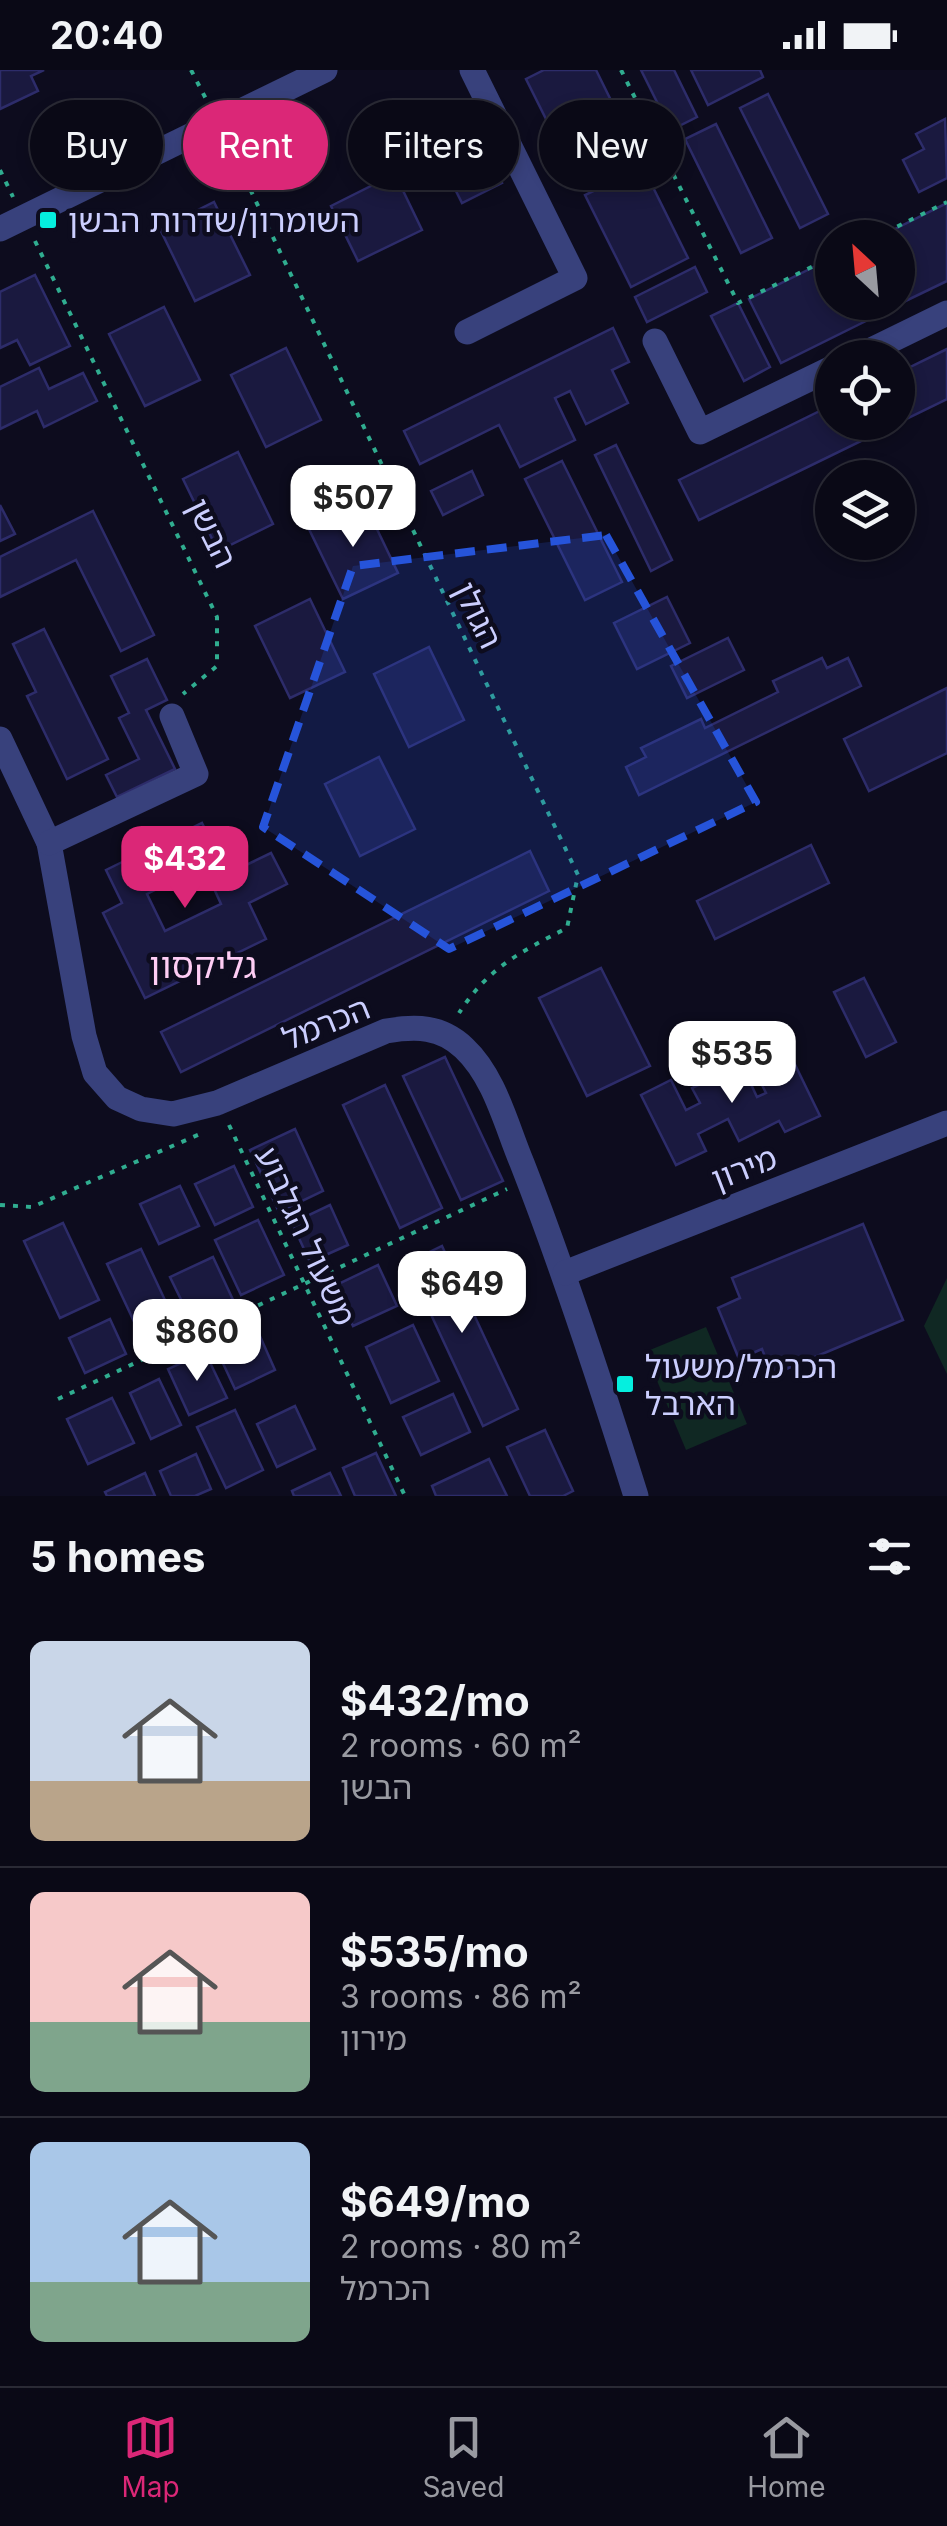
<!DOCTYPE html>
<html lang="en">
<head>
<meta charset="utf-8">
<style>
	:root { --surface:#0a0916; --page:#13121f; --text:#f1f3f6; --muted:#999aa1; --line:#2a2a35; --accent:#db2777 }
	body { margin:0; font-family:Inter,"Noto Sans Hebrew",sans-serif; background:var(--page); color:var(--text); height:100vh; display:flex; flex-direction:column; font-size:38px; white-space:nowrap }
	* { box-sizing:border-box; margin:0 }
	p { font-size:32px; color:var(--muted) }
	.icon { flex:none; width:55px; height:55px; fill:none; stroke:currentColor; stroke-width:2; stroke-linecap:round; stroke-linejoin:round }
	.map { position:relative; height:1426px; overflow:hidden }
	.details { display:flex; flex-direction:column; background:var(--surface); flex:1 }
	.details>* { flex:none }
	.hud { position:absolute; left:30px; top:30px; width:888px; height:90px; display:flex; gap:20px }
	.needle { width:65px; rotate:334deg }
	.fabs { position:absolute; left:815px; top:150px; display:grid; gap:20px }
	.fabs a { display:grid; place-items:center; width:100px; height:100px; border-radius:50%; background:var(--surface); box-shadow:0 5px 15px #0003,0 0 0 2px var(--line); font-size:50px }
	.price { position:absolute; translate:-50% -85px; padding:0 22px; border-radius:20px; background:#fff; color:#222; font-size:32px; line-height:65px; filter:drop-shadow(0 2px 5px #0008) }
	.price::after { content:''; position:absolute; left:50%; top:60px; width:30px; height:22px; margin-left:-15px; background:inherit; clip-path:polygon(0 0,100% 0,50% 100%) }
	.price.current { background:var(--accent); color:#fff }
	ul { padding:0; list-style:none }
	li { display:flex; align-items:center; gap:30px; height:250px; padding:0 30px }
	li+li { border-top:2px solid var(--line) }
	li span { display:grid; place-items:center; flex:none; width:280px; height:200px; border-radius:15px; color:#555 }
	li>.icon { margin-inline-start:auto }
	span .icon { width:120px; height:120px; fill:#fffc; stroke-width:1 }
	li b { font-size:42px }
	h2 { display:flex; justify-content:space-between; align-items:center; height:120px; padding:0 30px; font-size:42px }
	.pill { padding:0 35px; border-radius:45px; background:var(--surface); box-shadow:0 5px 15px #0003,0 0 0 2px var(--line); font-size:35px; line-height:90px }
	.pill.current { background:var(--accent); color:#fff }
	.status { display:flex; justify-content:space-between; align-items:center; height:70px; padding:0 50px; background:var(--surface); direction:ltr }
	.status svg { height:28px; fill:currentColor }
	.menu { display:flex; justify-content:space-around; align-items:center; height:140px; border-top:2px solid var(--line); background:var(--surface); font-size:28px; color:var(--muted) }
	.menu a { display:grid; justify-items:center; gap:5px }
	.menu .current { color:var(--accent) }
	.map>svg:first-child { display:block }
	.green { fill:#102823 }
	.building { fill:#1a193f; stroke:#2d2c6a; stroke-width:2.5 }
	.lines { fill:none; stroke-linecap:round; stroke-linejoin:round }
	.path { stroke:#30ad90; stroke-width:4; stroke-dasharray:5 8; stroke-linecap:butt }
	.minor { stroke:#38417c; stroke-width:25 }
	.marked { fill:#2654da; fill-opacity:0.2; stroke:#2654da; stroke-width:8; stroke-dasharray:20 12; stroke-linejoin:round }
	.poi-dot { fill:#05efdf; stroke:#0d0c1e; stroke-width:4 }
	.labels { text-anchor:middle; dominant-baseline:central; stroke-width:9; stroke-linejoin:round; paint-order:stroke }
	.poi-label { font-size:32px; fill:#cbcefe; stroke:#0d0c1e; text-anchor:start }
	.street-label { font-size:32px; fill:#cbcefe; stroke:#0d0c1e }
	.neighbourhood-label { font-size:35px; fill:#fecdf4; stroke:#0d0c1e }
</style>
</head>
<body>
<div class="status"><b>20:40</b><svg viewBox="0 0 49 12"><path d="M0 12V9h3v3zM5 12V6h3v6zM10 12V3h3v9zM15 12V0h3v12zM26 1h20v11H26zM47 4h2v5h-2z"/></svg></div>
<div class="map">
<svg width="947" height="1426" viewBox="0 0 947 1426">
	<rect width="100%" height="100%" fill="#0d0c1e"/>
	<g class="green">
		<polygon points="947,1208 947,1304 924,1256"/>
		<polygon points="706,1257 747,1354 686,1380 645,1282"/>
	</g>
	<g class="building">
		<polygon points="0,0 44,0 31,6 38,21 0,39"/>
		<polygon points="544,0 596,0 632,73 573,103 526,9"/>
		<polygon points="641,0 674,0 697,47 671,60"/>
		<polygon points="691,0 760,0 763,7 708,35"/>
		<polygon points="768,24 828,144 800,158 740,38"/>
		<polygon points="945,49 947,108 919,122 903,90 924,79 916,64"/>
		<polygon points="716,54 772,168 741,183 685,69"/>
		<polygon points="477,61 502,113 462,133 436,81"/>
		<polygon points="643,97 688,188 631,217 585,125"/>
		<polygon points="395,104 422,160 358,191 331,136"/>
		<polygon points="214,132 250,205 195,231 160,159"/>
		<polygon points="947,133 947,211 891,238 888,232 898,232 898,168 877,168"/>
		<polygon points="832,188 832,232 874,232 880,244 781,293 749,229"/>
		<polygon points="695,197 707,222 647,252 635,227"/>
		<polygon points="35,205 70,276 30,295 17,270 0,278 0,222"/>
		<polygon points="738,233 770,297 744,311 711,246"/>
		<polygon points="164,237 200,310 145,336 109,264"/>
		<polygon points="613,258 629,292 612,300 628,333 586,354 570,321 555,328 575,370 520,397 499,355 420,394 404,361"/>
		<polygon points="286,278 321,350 266,377 231,305"/>
		<polygon points="947,279 947,329 699,450 679,410 832,335 832,352 898,352 898,303"/>
		<polygon points="39,298 49,319 83,303 97,331 44,357 37,341 0,359 0,317"/>
		<polygon points="616,375 672,490 651,501 595,385"/>
		<polygon points="238,382 273,454 218,481 183,409"/>
		<polygon points="562,391 622,512 585,530 525,409"/>
		<polygon points="472,401 483,425 443,445 431,421"/>
		<polygon points="363,430 398,503 343,529 308,457"/>
		<polygon points="0,435 15,464 0,471"/>
		<polygon points="93,441 154,565 121,581 76,490 0,527 0,487"/>
		<polygon points="667,527 690,573 637,599 614,553"/>
		<polygon points="310,529 345,602 290,628 255,556"/>
		<polygon points="44,559 108,689 67,709 27,626 36,622 13,574"/>
		<polygon points="728,568 744,600 687,628 671,596"/>
		<polygon points="429,577 464,650 409,677 374,604"/>
		<polygon points="822,588 827,598 848,588 861,616 639,725 626,697 646,687 641,678 701,649 705,658 778,622 773,611"/>
		<polygon points="147,589 167,630 146,640 175,699 117,727 106,705 139,689 119,648 129,643 111,606"/>
		<polygon points="947,618 947,683 869,721 844,669"/>
		<polygon points="379,687 415,759 360,786 325,714"/>
		<polygon points="202,753 220,788 147,824 165,861 221,834 211,812 271,783 287,814 249,833 266,869 145,928 103,843 122,833 106,800"/>
		<polygon points="811,775 829,813 715,869 697,831"/>
		<polygon points="530,781 549,821 181,1002 161,962"/>
		<polygon points="601,898 650,996 587,1026 539,928"/>
		<polygon points="864,908 896,972 866,987 834,922"/>
		<polygon points="786,976 820,1046 785,1062 779,1051 739,1071 728,1049 698,1064 706,1081 676,1095 641,1025 671,1010 686,1040 700,1033 692,1018 723,1003 730,1019 749,1010 757,1027 766,1023 751,993"/>
		<polygon points="445,987 503,1111 461,1130 403,1006"/>
		<polygon points="385,1015 442,1138 400,1158 343,1035"/>
		<polygon points="295,1059 323,1121 279,1142 250,1080"/>
		<polygon points="234,1096 253,1137 215,1155 195,1114"/>
		<polygon points="180,1116 199,1156 159,1174 140,1134"/>
		<polygon points="330,1135 348,1175 310,1192 292,1153"/>
		<polygon points="258,1150 284,1205 241,1225 215,1170"/>
		<polygon points="63,1153 99,1230 60,1248 24,1171"/>
		<polygon points="863,1154 903,1250 772,1305 762,1279 739,1289 718,1238 740,1228 732,1208"/>
		<polygon points="442,1176 518,1339 483,1356 407,1193"/>
		<polygon points="141,1179 179,1260 145,1275 107,1194"/>
		<polygon points="213,1187 234,1232 192,1252 170,1207"/>
		<polygon points="378,1195 397,1236 353,1256 334,1216"/>
		<polygon points="110,1249 126,1284 85,1303 69,1268"/>
		<polygon points="255,1255 275,1300 235,1319 214,1274"/>
		<polygon points="413,1255 439,1311 391,1333 366,1277"/>
		<polygon points="205,1282 227,1328 189,1345 168,1299"/>
		<polygon points="159,1309 181,1355 151,1369 130,1323"/>
		<polygon points="453,1324 470,1362 421,1385 403,1347"/>
		<polygon points="112,1328 134,1373 88,1394 67,1349"/>
		<polygon points="295,1336 315,1379 277,1397 257,1354"/>
		<polygon points="235,1340 263,1400 226,1418 197,1357"/>
		<polygon points="545,1360 573,1421 563,1426 530,1426 507,1377"/>
		<polygon points="376,1383 396,1426 355,1426 343,1398"/>
		<polygon points="196,1384 211,1419 195,1426 171,1426 160,1401"/>
		<polygon points="489,1389 507,1426 436,1426 432,1416"/>
		<polygon points="145,1403 155,1426 107,1426 105,1422"/>
		<polygon points="330,1403 341,1426 294,1426 292,1421"/>
	</g>
	<g class="lines">
		<g class="path">
			<polyline points="191,0 206,29"/>
			<polyline points="621,0 738,233 832,187"/>
			<path d="M228,73L578,805L567,858C520,882 488,898 459,943"/>
			<polyline points="0,100 13,127"/>
			<polyline points="874,168 947,132"/>
			<polyline points="35,171 217,547 217,596 183,624"/>
			<polyline points="229,1055 405,1426"/>
			<polyline points="0,1135 32,1137 200,1064"/>
			<polyline points="58,1329 507,1119"/>
		</g>
		<g class="minor">
			<polyline points="0,159 325,0"/>
			<polyline points="467,262 575,208 472,0"/>
			<polyline points="655,271 700,362 832,298"/>
			<polyline points="855,288 947,243"/>
			<path d="M0,669L49,773L84,966L95,1003L117,1028L141,1039L173,1044L217,1033L386,961C416,956 441,956 464,978C495,1007 506,1055 522,1093C565,1203 601,1314 636,1426"/>
			<polyline points="49,773 196,704 172,646"/>
			<polyline points="565,1203 947,1053"/>
		</g>
	</g>
	<path class="marked" d="M606,465L756,732L449,879L263,757L353,496Z"/>
	<g class="poi-dot">
		<rect x="38" y="140" width="20" height="20" rx="5"/>
		<rect x="615" y="1304" width="20" height="20" rx="5"/>
	</g>
	<g class="labels">
		<g class="poi-label">
			<text x="68" y="150">השומרון/שדרות הבשן</text>
			<text x="645" y="1296">הכרמל/משעול<tspan x="645" dy="37">הארבל</tspan></text>
		</g>
		<g class="street-label">
			<text transform="translate(212 463) rotate(64)">הבשן</text>
			<text transform="translate(478 545) rotate(64)">הגולן</text>
			<text transform="translate(326 953) rotate(-22)">הכרמל</text>
			<text transform="translate(744 1098) rotate(-21)">מירון</text>
			<text transform="translate(306 1166) rotate(65)">משעול הגלבוע</text>
		</g>
		<g class="neighbourhood-label">
			<text x="203" y="895">גליקסון</text>
		</g>
	</g>
</svg>
<div class="fabs">
<a><svg class="needle" viewBox="-14 -14 28 28"><path d="M0-13l5 13h-10z" fill="#e53935"/><path d="M0 13l5-13h-10z" fill="#999aa1"/></svg></a>
<a><svg class="icon" aria-label="locate" viewBox="0 0 24 24"><circle cx="12" cy="12" r="6"/><path d="M12 2v4M12 18v4M2 12h4M18 12h4"/></svg></a>
<a><svg class="icon" aria-label="layers" viewBox="0 0 24 24"><path d="M12 4l9 5-9 5-9-5zM3 14l9 5 9-5"/></svg></a>
</div>
<b class="price" style="left:353px;top:480px">$507</b>
<b class="price current" style="left:185px;top:841px">$432</b>
<b class="price" style="left:732px;top:1036px">$535</b>
<b class="price" style="left:462px;top:1266px">$649</b>
<b class="price" style="left:197px;top:1314px">$860</b>
<div class="hud">
<a class="pill">Buy</a>
<a class="pill current">Rent</a>
<a class="pill">Filters</a>
<a class="pill">New</a>
</div>
</div>
<section class="details">
<h2>5 homes<svg class="icon" aria-label="filters" viewBox="0 0 24 24"><path d="M4 7h16M4 17h16"/><circle cx="9" cy="7" r="2"/><circle cx="15" cy="17" r="2"/></svg></h2>
<ul>
<li><span style="background:linear-gradient(#c9d6e8 70%,#b9a48a 0)"><svg class="icon" aria-label="home" viewBox="0 0 24 24"><path d="M3 11l9-7 9 7M6 9v11h12V9"/></svg></span><div><b>$432/mo</b><p>2 rooms · 60 m²</p><p>הבשן</p></div></li>
<li><span style="background:linear-gradient(#f6c9c9 65%,#7fa58c 0)"><svg class="icon" aria-label="home" viewBox="0 0 24 24"><path d="M3 11l9-7 9 7M6 9v11h12V9"/></svg></span><div><b>$535/mo</b><p>3 rooms · 86 m²</p><p>מירון</p></div></li>
<li><span style="background:linear-gradient(#a9c7e8 70%,#7fa58c 0)"><svg class="icon" aria-label="home" viewBox="0 0 24 24"><path d="M3 11l9-7 9 7M6 9v11h12V9"/></svg></span><div><b>$649/mo</b><p>2 rooms · 80 m²</p><p>הכרמל</p></div></li>
</ul>
</section>
<nav class="menu">
<a class="current"><svg class="icon" aria-label="map" viewBox="0 0 24 24"><path d="M3 6l6-2 6 2 6-2v14l-6 2-6-2-6 2zM9 4v14M15 6v14"/></svg>Map</a>
<a><svg class="icon" aria-label="saved" viewBox="0 0 24 24"><path d="M7 4h10v16l-5-4-5 4z"/></svg>Saved</a>
<a><svg class="icon" aria-label="home" viewBox="0 0 24 24"><path d="M3 11l9-7 9 7M6 9v11h12V9"/></svg>Home</a>
</nav>
</body>
</html>
